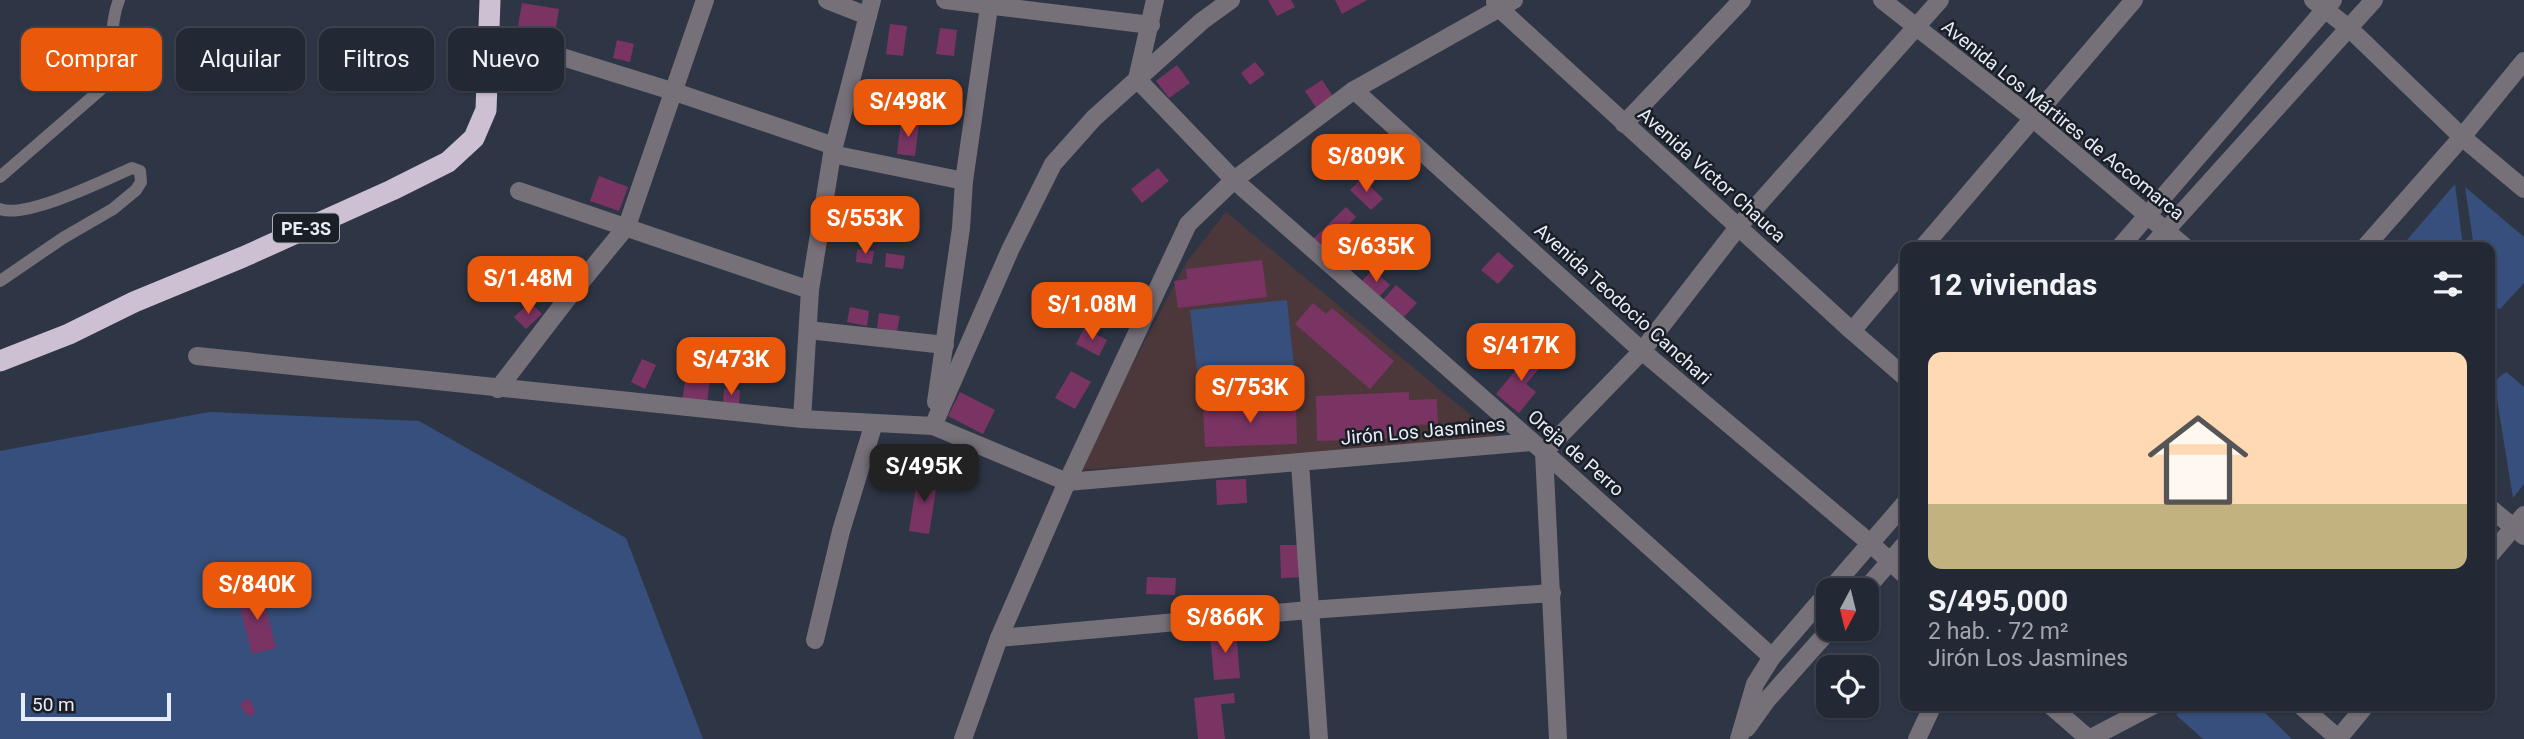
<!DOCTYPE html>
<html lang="es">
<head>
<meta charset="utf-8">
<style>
	:root { --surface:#222834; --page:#2a303c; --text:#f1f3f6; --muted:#a2a6ac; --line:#3f444f; --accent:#ea580c }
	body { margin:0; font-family:Roboto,sans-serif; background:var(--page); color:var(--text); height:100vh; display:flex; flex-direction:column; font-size:26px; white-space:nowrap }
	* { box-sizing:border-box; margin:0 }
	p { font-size:23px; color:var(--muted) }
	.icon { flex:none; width:38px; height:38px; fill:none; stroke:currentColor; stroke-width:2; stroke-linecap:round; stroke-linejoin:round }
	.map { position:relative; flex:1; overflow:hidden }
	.panel { position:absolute; left:1900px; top:242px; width:595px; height:469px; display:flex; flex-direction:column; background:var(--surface); border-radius:14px; box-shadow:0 2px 5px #0004,0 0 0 2px var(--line) }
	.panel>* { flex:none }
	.hud { position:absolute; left:21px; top:28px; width:665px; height:63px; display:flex; gap:14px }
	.needle { width:46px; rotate:187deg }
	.fabs { position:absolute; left:1816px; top:578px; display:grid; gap:14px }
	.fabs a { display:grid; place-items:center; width:63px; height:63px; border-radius:14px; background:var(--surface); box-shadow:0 2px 5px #0004,0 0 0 2px var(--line); font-size:35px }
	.scale { position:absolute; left:21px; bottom:18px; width:150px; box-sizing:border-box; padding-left:7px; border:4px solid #e7edf8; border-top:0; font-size:19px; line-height:24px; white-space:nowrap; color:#e7edf8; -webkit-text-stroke:5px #1a1e25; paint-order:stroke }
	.price { position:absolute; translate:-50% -60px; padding:0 16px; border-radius:14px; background:var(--accent); color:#fff; font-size:23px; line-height:46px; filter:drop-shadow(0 2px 4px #0008) }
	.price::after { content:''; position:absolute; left:50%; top:42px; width:21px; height:16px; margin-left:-10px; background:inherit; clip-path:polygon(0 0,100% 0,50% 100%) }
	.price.selected { background:#222; color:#fff }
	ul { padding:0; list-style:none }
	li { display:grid; align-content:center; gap:14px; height:371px; padding:0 28px }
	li+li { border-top:2px solid var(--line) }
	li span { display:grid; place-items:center; height:217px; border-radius:14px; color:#555 }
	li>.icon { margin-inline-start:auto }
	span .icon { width:126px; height:126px; fill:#fffc; stroke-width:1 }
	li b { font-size:30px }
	h2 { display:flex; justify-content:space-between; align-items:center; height:84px; padding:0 28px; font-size:30px }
	.chip { padding:0 24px; border-radius:14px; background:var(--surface); box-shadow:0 2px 5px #0004,0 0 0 2px var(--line); font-size:24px; line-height:63px }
	.chip.selected { background:var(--accent); color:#fff }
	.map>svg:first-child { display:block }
	.education { fill:#4c383b }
	.green { fill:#374f7c }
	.building { fill:#7a3464 }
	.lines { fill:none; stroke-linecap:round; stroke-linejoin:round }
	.lane { stroke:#767078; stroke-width:12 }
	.street { stroke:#767078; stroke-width:18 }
	.highway { stroke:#cec0d3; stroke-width:21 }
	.labels { text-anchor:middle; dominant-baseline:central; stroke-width:5; stroke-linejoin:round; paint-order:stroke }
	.shield { fill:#1a1e25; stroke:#aaafb9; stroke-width:2 }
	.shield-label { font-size:18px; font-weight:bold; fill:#e7edf8 }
	.street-label { font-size:19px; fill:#e7edf8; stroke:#1a1e25 }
</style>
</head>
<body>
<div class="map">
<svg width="2524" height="739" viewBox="0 0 2524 739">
	<rect width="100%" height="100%" fill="#2e3646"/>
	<polygon class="education" points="1226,212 1504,443 1077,470 1186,263"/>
	<g class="green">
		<polygon points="2455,184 2463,247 2401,247"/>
		<polygon points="2465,187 2524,237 2524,283 2500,309 2490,306 2490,247 2474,247"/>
		<polygon points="1287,300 1296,386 1200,396 1190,310"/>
		<polygon points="2506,372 2524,387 2524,484 2513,498 2494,381"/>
		<polygon points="209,412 419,421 626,538 703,739 0,739 0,451"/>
		<polygon points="2184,705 2257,705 2292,739 2203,739 2176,715"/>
	</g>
	<g class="building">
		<polygon points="1268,0 1291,0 1295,7 1277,16"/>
		<polygon points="1335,0 1367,0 1342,14"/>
		<polygon points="522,3 559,9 555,33 518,26"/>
		<polygon points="890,24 907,26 903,56 886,54"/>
		<polygon points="940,28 957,30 954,56 936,54"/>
		<polygon points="617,40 634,44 630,62 613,58"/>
		<polygon points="1255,62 1265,74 1250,85 1241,73"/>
		<polygon points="1177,65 1190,83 1169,98 1156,81"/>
		<polygon points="1322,80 1334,98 1317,109 1305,91"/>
		<polygon points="901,121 919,123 915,156 897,154"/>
		<polygon points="1158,168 1169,181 1142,203 1131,189"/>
		<polygon points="599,176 628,187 619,211 590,201"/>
		<polygon points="1362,178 1383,199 1371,210 1350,190"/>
		<polygon points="1346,207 1356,217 1338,236 1344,242 1330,256 1313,239"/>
		<polygon points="857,249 874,251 872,264 856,262"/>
		<polygon points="1498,252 1514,266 1498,284 1481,270"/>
		<polygon points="886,253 905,256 903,269 885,267"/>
		<polygon points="1262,260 1267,297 1178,308 1174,281 1187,279 1186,269"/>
		<polygon points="1373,269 1390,285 1378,298 1361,282"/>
		<polygon points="1396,285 1417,303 1402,319 1382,301"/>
		<polygon points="530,302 542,314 526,329 514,317"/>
		<polygon points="1313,303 1326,314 1332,308 1394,361 1370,389 1295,324"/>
		<polygon points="850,307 869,311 867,326 847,322"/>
		<polygon points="879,313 900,316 897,331 877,328"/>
		<polygon points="1084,328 1107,340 1099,356 1076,344"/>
		<polygon points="1533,349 1546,360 1526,384 1536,392 1519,413 1496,394"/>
		<polygon points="642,359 656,365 645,389 631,382"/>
		<polygon points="1071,371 1091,382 1075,409 1055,398"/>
		<polygon points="686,375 710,378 707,404 682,401"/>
		<polygon points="724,389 740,390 739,405 723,404"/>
		<polygon points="960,392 995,410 983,434 948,416"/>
		<polygon points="1409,392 1409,400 1437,399 1438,424 1413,425 1414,438 1317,441 1316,396"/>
		<polygon points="1296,403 1297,444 1205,447 1203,406"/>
		<polygon points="918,474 938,477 929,534 909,531"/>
		<polygon points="1246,479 1247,503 1217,505 1216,480"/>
		<polygon points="1280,545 1301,545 1302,577 1281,578"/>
		<polygon points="1147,577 1176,578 1175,595 1146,594"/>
		<polygon points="261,590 276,648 252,654 237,596"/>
		<polygon points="1236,631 1240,678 1214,680 1210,633"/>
		<polygon points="1234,693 1235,703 1221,704 1225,739 1198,739 1194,698"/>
		<polygon points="248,698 256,712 248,717 240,704"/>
	</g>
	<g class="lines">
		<g class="lane">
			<path d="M0,177L106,85C116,55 108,26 119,0"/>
			<path d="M0,209C26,219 105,180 132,168L140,171L141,182L136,190L113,209L63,238L0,281"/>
		</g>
		<g class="street">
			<polyline points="827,0 868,16"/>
			<polyline points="945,0 1151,25"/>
			<polyline points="1155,0 1137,79 1234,180 1544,452 1772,657"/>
			<polyline points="1882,0 2031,117 2185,247"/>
			<polyline points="2313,0 2350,29 2462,137 2524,189"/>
			<polyline points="1495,2 1500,9 1852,331 1906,378"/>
			<polyline points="530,47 675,92 834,146"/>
			<polyline points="1354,90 1642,351 1870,543 1906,576"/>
			<polyline points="1624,124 1742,0"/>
			<polyline points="832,154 964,181"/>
			<polyline points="519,191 810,290"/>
			<polyline points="1923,247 2134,0"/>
			<polyline points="2120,247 2333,0"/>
			<polyline points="2151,247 2374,0"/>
			<polyline points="2365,247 2462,137 2524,61"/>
			<polyline points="808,330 945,345"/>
			<polyline points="1852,331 1906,267"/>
			<polyline points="197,356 802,419 933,426 1067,482 1531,442"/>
			<polyline points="498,389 567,299 627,226 705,0"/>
			<polyline points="936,402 961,228 964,181 990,0"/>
			<polyline points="802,419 810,290 832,154 872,0"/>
			<polyline points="933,426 1010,250 1053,164 1094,118 1202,21 1231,0"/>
			<polyline points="1300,463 1319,739"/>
			<polyline points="2490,508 2524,536"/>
			<polyline points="2490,555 2524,515"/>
			<polyline points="1830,590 1906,502"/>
			<polyline points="1865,590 1906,543"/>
			<polyline points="999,638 1309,610 1552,593"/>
			<polyline points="815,640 841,531 874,423"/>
			<polyline points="2050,705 2089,739 2154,705"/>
			<polyline points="2300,705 2339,739"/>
			<polyline points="1747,728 1767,700 1831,628"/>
			<polyline points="963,739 999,638 1067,482 1188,224 1234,180 1354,90 1514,0"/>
			<polyline points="1558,739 1544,452 1642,351 1739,226 1940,0"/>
			<polyline points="1739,739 1755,684 1772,657 1829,591"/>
			<polyline points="1917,739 1933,705"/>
			<polyline points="2338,739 2366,705"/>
		</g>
		<polyline class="highway" points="0,361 69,334 134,302 243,257 392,190 448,162 474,138 486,110 490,0"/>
	</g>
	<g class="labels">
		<rect class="shield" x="273" y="213.5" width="66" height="29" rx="5"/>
		<g class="shield-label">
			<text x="306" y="228">PE-3S</text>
		</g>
		<g class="street-label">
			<text transform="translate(2063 120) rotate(39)">Avenida Los Mártires de Accomarca</text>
			<text transform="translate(1712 175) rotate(42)">Avenida Víctor Chauca</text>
			<text transform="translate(1623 304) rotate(42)">Avenida Teodocio Canchari</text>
			<text transform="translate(1423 431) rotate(-5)">Jirón Los Jasmines</text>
			<text transform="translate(1576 453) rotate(41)">Oreja de Perro</text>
		</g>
	</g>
</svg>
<div class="fabs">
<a><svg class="needle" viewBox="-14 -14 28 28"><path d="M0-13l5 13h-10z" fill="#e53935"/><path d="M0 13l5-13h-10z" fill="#a2a6ac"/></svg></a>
<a><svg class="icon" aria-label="locate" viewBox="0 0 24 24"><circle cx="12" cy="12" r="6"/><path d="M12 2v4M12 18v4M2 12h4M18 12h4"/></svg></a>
</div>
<div class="scale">50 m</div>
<b class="price" style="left:908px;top:139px">S/498K</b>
<b class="price" style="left:1366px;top:194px">S/809K</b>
<b class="price" style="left:865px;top:256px">S/553K</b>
<b class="price" style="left:1376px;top:284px">S/635K</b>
<b class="price" style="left:528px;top:316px">S/1.48M</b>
<b class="price" style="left:1092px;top:342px">S/1.08M</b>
<b class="price" style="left:1521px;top:383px">S/417K</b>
<b class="price" style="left:731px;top:397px">S/473K</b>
<b class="price" style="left:1250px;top:425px">S/753K</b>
<b class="price selected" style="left:924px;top:504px">S/495K</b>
<b class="price" style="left:257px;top:622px">S/840K</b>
<b class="price" style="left:1225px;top:655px">S/866K</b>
<div class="hud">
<a class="chip selected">Comprar</a>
<a class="chip">Alquilar</a>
<a class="chip">Filtros</a>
<a class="chip">Nuevo</a>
</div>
<section class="panel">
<h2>12 viviendas<svg class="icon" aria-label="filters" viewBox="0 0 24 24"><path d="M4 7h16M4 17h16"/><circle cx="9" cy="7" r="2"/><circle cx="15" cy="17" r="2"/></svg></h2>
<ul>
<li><span style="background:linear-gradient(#ffd9b3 70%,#c2b280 0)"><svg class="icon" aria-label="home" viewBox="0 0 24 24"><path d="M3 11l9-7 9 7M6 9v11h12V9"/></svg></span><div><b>S/495,000</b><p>2 hab. · 72 m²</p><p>Jirón Los Jasmines</p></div></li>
</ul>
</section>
</div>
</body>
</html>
